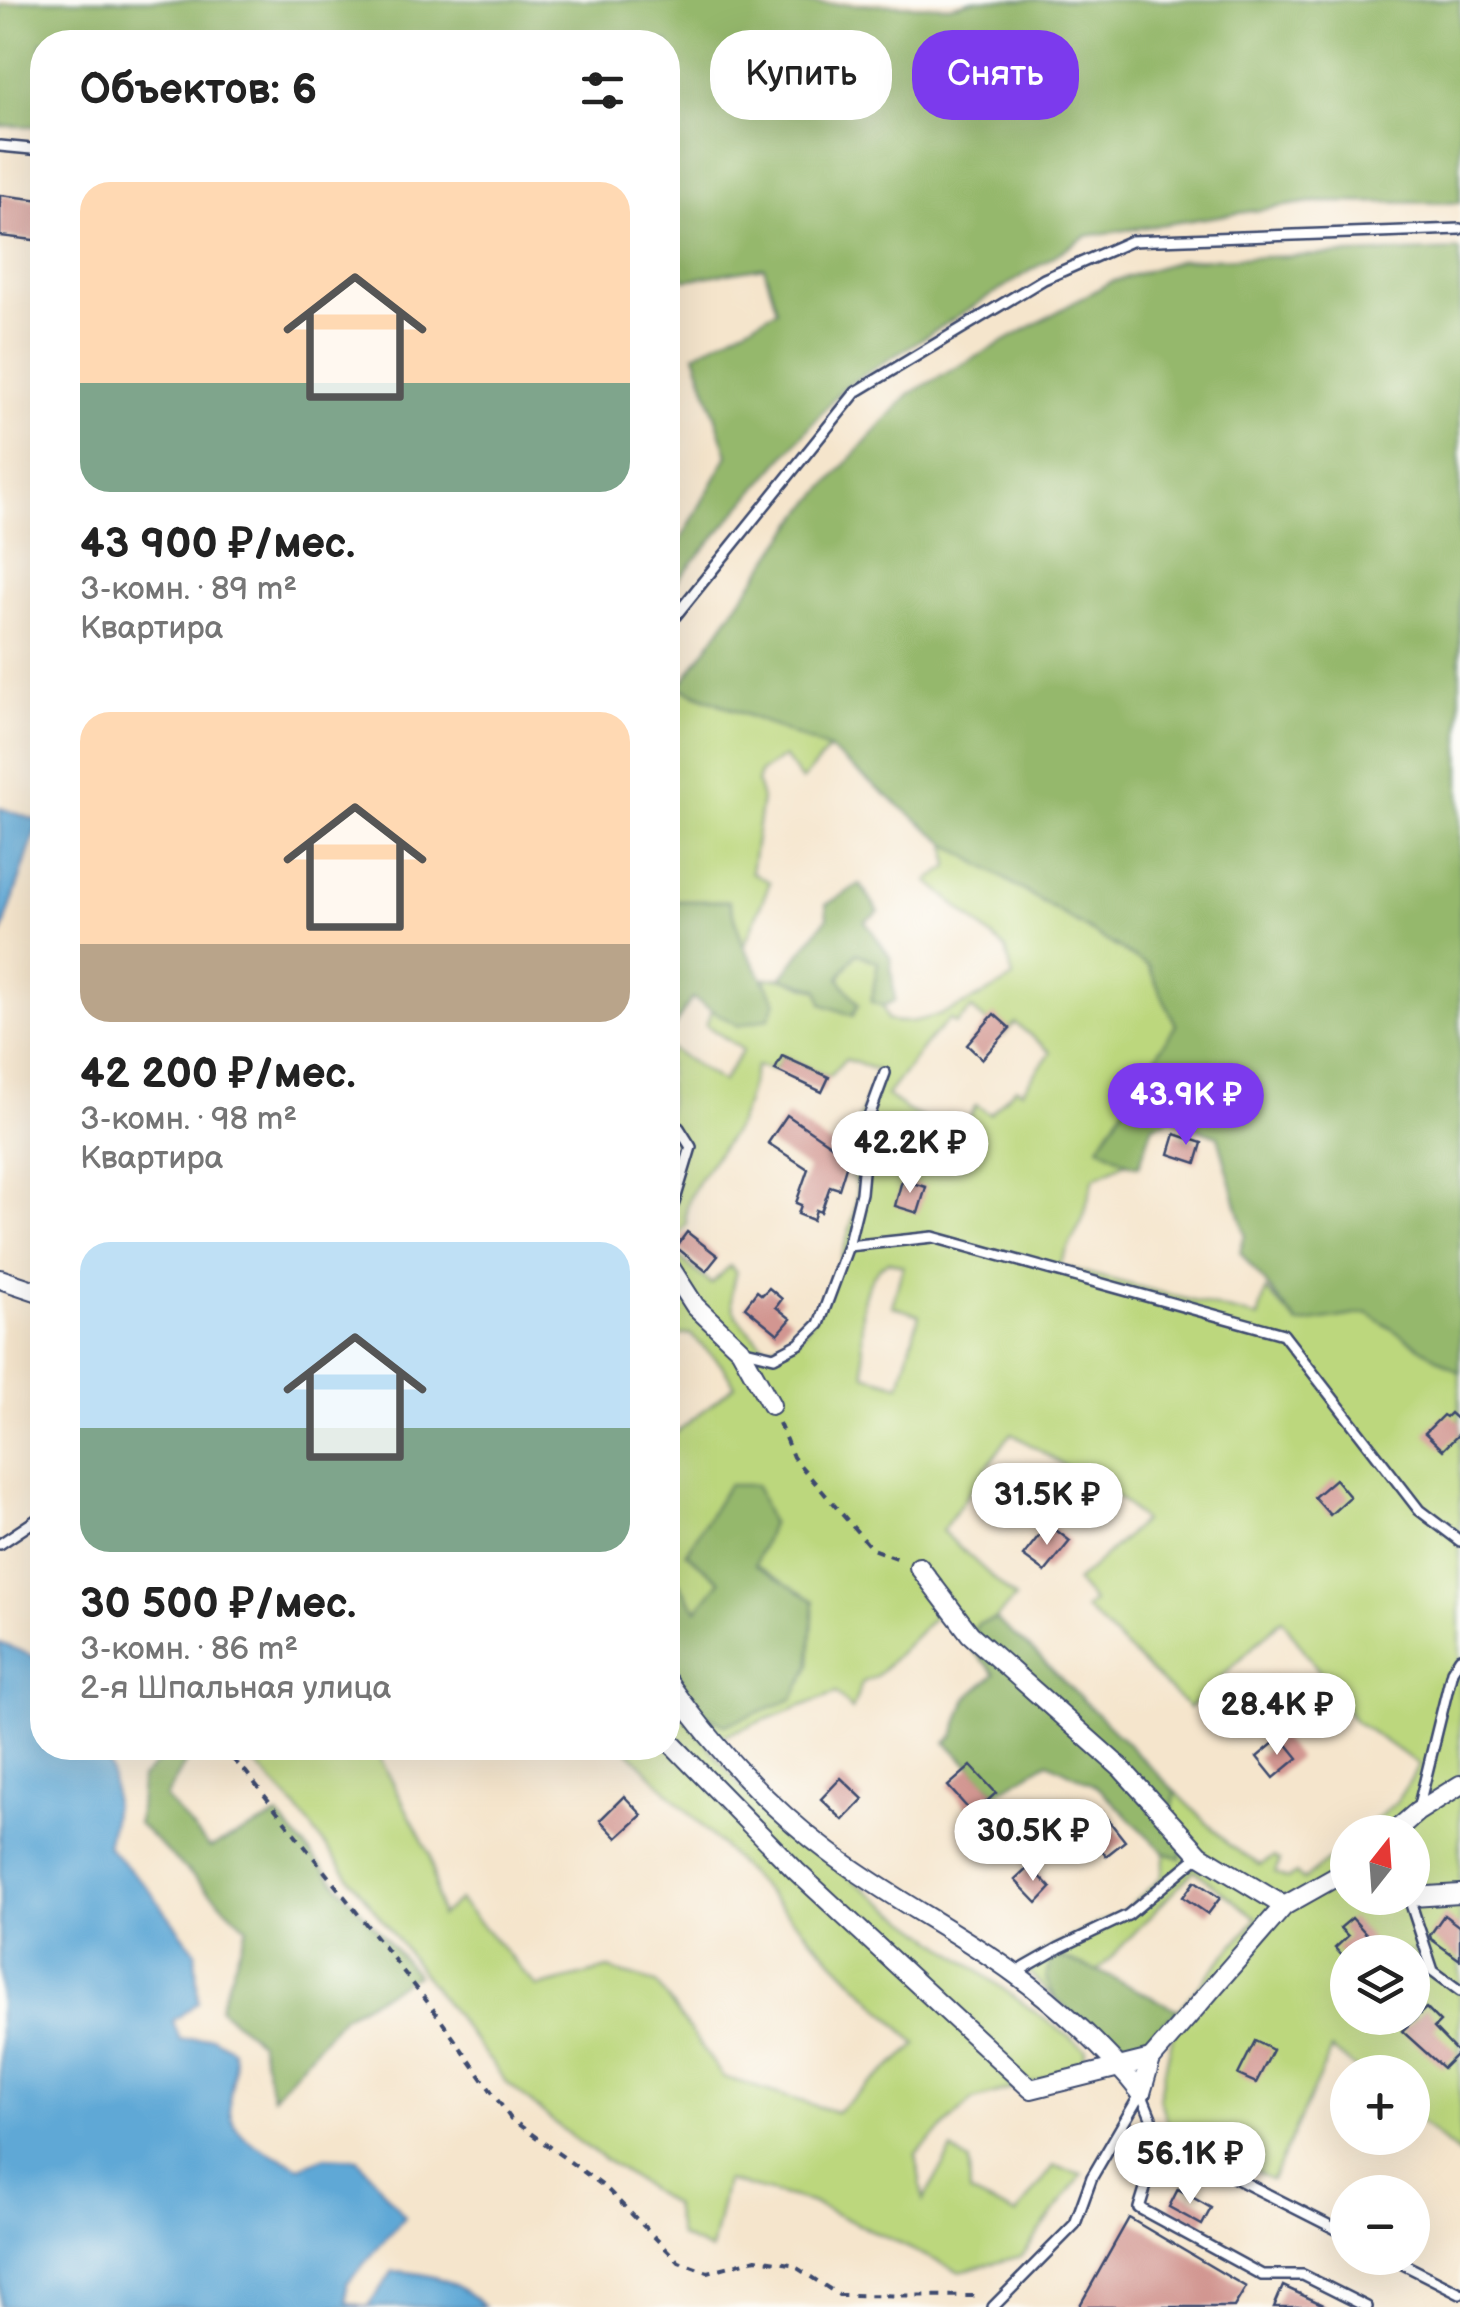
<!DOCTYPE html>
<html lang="ru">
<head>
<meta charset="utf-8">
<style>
	:root { --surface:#fff; --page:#f6f6f6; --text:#222; --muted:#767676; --accent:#7c3aed }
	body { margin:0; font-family:"Balsamiq Sans",sans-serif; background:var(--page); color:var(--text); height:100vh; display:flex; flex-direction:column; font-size:38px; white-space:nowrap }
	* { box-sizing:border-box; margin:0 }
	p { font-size:32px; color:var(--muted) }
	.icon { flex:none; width:55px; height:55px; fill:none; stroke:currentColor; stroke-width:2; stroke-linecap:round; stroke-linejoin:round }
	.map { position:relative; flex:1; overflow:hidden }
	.details { position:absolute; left:30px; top:30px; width:650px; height:1730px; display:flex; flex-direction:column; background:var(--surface); border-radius:40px; box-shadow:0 10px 40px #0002 }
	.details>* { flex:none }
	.guide { position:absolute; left:710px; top:30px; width:600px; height:90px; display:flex; gap:20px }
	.needle { width:65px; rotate:17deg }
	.tools { position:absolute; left:1330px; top:1815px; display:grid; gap:20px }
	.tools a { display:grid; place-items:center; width:100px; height:100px; border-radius:50%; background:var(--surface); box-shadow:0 10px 40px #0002; font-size:50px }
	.price { position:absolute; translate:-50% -85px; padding:0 22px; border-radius:35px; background:#fff; color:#222; font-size:32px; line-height:65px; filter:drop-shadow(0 2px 5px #0008) }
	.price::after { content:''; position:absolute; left:50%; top:60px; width:30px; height:22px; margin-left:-15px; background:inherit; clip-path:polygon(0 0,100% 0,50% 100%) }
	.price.on { background:var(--accent); color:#fff }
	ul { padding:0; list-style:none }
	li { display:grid; align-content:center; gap:20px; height:530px; padding:0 50px }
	li span { display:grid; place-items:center; height:310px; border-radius:30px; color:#555 }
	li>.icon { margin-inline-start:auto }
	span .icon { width:180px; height:180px; fill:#fffc; stroke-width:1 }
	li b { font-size:42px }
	h2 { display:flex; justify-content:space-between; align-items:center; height:120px; padding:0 50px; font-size:42px }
	.pill { padding:0 35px; border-radius:40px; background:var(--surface); box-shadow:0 10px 40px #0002; font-size:35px; line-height:90px }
	.pill.on { background:var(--accent); color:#fff }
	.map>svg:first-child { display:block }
	.green { fill:#bcd77d; stroke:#6c836e; stroke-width:2.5; fill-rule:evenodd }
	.forest { fill:#95b86c; stroke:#587465; stroke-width:2.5 }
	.water { fill:#5ea8d6; stroke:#3c6c9a; stroke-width:2.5 }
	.building { fill:#d29691 }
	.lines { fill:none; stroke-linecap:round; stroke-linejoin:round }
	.lane-casing { stroke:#3c4a6e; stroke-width:14 }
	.street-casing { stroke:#3c4a6e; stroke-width:22 }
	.path { stroke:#3c4a6e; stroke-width:4; stroke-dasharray:8 8; stroke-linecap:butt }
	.lane { stroke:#fff; stroke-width:9 }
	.street { stroke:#fff; stroke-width:18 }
</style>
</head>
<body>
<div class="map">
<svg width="1460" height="2307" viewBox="0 0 1460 2307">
	<rect width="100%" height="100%" fill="#fdfcf7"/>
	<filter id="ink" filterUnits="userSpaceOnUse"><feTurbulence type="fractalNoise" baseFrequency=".01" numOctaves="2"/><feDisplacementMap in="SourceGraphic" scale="20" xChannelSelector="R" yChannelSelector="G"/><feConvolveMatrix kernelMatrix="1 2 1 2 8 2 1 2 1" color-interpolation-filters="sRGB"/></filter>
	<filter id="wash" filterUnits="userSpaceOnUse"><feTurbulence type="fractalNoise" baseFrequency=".0048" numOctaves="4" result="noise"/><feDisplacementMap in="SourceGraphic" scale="40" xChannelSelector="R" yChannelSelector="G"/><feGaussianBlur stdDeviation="2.25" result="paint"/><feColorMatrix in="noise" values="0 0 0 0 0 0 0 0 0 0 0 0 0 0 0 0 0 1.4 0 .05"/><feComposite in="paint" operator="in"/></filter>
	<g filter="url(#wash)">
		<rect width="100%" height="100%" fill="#f5e5cc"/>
		<g class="green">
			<polygon points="668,683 829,749 802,781 784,757 760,772 757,783 762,799 751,872 770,882 744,947 729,901 668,901"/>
			<path d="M947,844L1148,966L1176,1025L1100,1145L1126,1162L1094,1178L1082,1221L1059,1266L1258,1318L1266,1290L1298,1324L1367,1313L1460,1373V2155L1413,2116L1412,2072H1360L1332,2049L1272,2180L1168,2125L1159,2098L1178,2010L1257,1918L1194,1870L1098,1971L1060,1957L1056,2000L1020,1964L1125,1910L1161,1878L1165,1853L1180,1858L1168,1826L1176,1792L1229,1845L1260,1865L1274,1857L1280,1861L1275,1873L1287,1879L1296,1873L1303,1880L1347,1846L1348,1898H1412V1832H1362L1396,1802L1420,1765L1355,1721L1282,1619L1189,1708L1085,1609L1093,1602L1076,1582L1143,1521L1124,1502L1011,1433L942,1531L1015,1598L995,1619L978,1624L966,1643L937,1614L876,1676L862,1683L852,1710L836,1693L722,1736L696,1708L771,1524L686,1553L720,1581L697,1611L668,1567V1439L735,1385L721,1364L690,1334L668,1335V1193L672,1186L678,1149L668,1137V1047L722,1082L743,1050L706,1025L712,1010L738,1026L776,1001L764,979L781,978L858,1004L839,978L856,953L878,962L871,1001L883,1006L887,1019C916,1033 986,995 1013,978L1006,949L928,881L949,867ZM972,1009L1003,1036L1015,1023L1051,1052L1022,1091L1016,1087L990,1114L976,1105L958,1136L905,1109L887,1095L929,1040L950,1019L955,1024ZM782,1056L829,1077L845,1059L877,1070C869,1095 852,1133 848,1157C846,1169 858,1182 857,1194C855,1227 822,1321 795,1339C786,1345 776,1345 765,1346C739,1321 723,1311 736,1272L730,1266L711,1284L668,1247L687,1224C678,1195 722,1152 736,1127C746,1109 750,1086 756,1066L775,1070ZM888,1261L903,1266L892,1306L919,1315L900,1385L865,1375C863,1337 851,1286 888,1261ZM1348,1952H1412V2018H1348Z"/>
			<polygon points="668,1695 742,1789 836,1868 1086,2049 1080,2069 973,2100 916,2154 923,2200 952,2150 969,2162 970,2193 1016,2215 1054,2166 1082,2174 1022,2256 960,2272 810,2202 726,2181 711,2251 679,2236 673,2205 573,2138 506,2082 295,1806 240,1748 375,1748 430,1855 440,1916 459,1900 537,1987 608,1969 656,1983 723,2077 836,2112 917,2045 625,1748 668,1748"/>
		</g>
		<g class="forest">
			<polygon points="32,0 612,0 949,6 975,0 1460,0 1460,203 1312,202 1086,236 843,388 668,591 668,563 728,455 695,354 777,310 764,267 686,280 668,259 668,42 42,42 42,126 0,126 0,5"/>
			<polygon points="1460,250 1460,1373 1367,1313 1298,1324 1240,1252 1245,1234 1218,1136 1171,1119 1153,1125 1139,1166 1126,1162 1099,1146 1176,1025 1148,966 947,844 829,749 679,687 802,513 909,394 1111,282 1181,260"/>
			<polygon points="860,884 879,912 865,921 890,957 895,1001 883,1006 871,1002 878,962 856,953 839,978 858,1004 853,1016 822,1004 818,989 781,978 827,918 826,905"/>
			<polygon points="668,901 729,901 744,947 776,1001 769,1018 738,1026 692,998 668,1036"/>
			<polygon points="728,1485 756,1485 771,1524 755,1565 814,1601 810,1666 793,1699 725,1725 696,1708 668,1665 668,1567 697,1610 720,1581 686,1553"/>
			<polygon points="995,1619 1035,1653 1176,1792 1168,1826 1183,1844 1180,1858 1165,1853 1098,1787 1048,1762 996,1793 946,1742 954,1735 967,1698 995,1674 966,1643 978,1624"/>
			<polygon points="165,1755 186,1762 165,1798 210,1848 278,1816 417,1975 343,2016 273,2097 259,2042 219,2008 247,1927 138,1824 141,1778"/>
			<polygon points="1059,1957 1098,1971 1178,2010 1149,2037 1126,2043 1091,2028 1056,2000 1046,1979 1051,1960"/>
		</g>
		<g class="water">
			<polygon points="0,808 39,821 0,939"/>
			<path d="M0,1643L33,1656L42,1667V1748H102C118,1779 115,1813 107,1846L148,1888L195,1951L198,2002L173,2021L180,2040L211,2037L231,2048C237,2064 233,2078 230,2094C223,2140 267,2150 300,2167L326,2157L358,2159L405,2217L347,2283V2302L366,2307H0Z"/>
			<path d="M393,2271C427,2272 461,2282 484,2307H367Z"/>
		</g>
		<g id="blocks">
			<g class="building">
				<polygon points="0,195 42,200 42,241 0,236"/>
				<polygon points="994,1014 1010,1028 982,1059 967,1045"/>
				<polygon points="782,1056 829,1077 822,1092 775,1070"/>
				<polygon points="787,1115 849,1157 839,1189 830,1186 821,1212 816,1210 813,1220 798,1214 801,1205 796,1203 808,1169 768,1143"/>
				<polygon points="1175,1134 1202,1143 1196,1163 1169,1154"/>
				<polygon points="902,1180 926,1187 918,1213 895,1206"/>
				<polygon points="687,1232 718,1256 706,1271 676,1247"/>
				<polygon points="769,1288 782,1299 776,1307 791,1319 778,1334 745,1307 757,1291 762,1295"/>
				<polygon points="1450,1413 1460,1422 1460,1433 1443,1450 1425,1433 1443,1415 1446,1417"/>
				<polygon points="1335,1479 1350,1497 1330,1515 1314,1497"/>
				<polygon points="1048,1524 1070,1541 1045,1572 1023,1556"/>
				<polygon points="1281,1737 1298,1758 1274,1778 1257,1757"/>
				<polygon points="971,1766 996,1793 973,1814 948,1786"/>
				<polygon points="841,1778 863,1799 843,1820 821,1799"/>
				<polygon points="624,1796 642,1815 617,1838 600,1820"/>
				<polygon points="1102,1812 1125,1841 1106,1856 1083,1826"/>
				<polygon points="1030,1866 1051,1888 1037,1903 1015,1880"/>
				<polygon points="1195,1881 1220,1898 1208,1914 1183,1897"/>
				<polygon points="1444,1915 1460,1927 1460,1960 1431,1939 1430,1935"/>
				<polygon points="1352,1918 1371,1939 1357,1952 1348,1952 1347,1961 1335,1948 1348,1936 1340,1928"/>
				<polygon points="1426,2008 1440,2022 1434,2028 1458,2053 1443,2068 1402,2031"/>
				<polygon points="1255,2041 1273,2050 1256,2083 1238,2075"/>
				<polygon points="1178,2189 1211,2208 1202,2225 1169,2207"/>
				<polygon points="1129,2218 1246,2287 1234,2307 1079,2307"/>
				<polygon points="1283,2286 1328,2307 1274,2307"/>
			</g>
		</g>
	</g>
	<g filter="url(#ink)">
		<use href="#blocks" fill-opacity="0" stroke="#3c4a6e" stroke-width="2.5"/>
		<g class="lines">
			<defs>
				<g id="lane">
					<polyline points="0,146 42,150"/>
					<polyline points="668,625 856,392 1044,279 1131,241 1460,229"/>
					<polyline points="668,1122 679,1128 691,1147 674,1203 668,1212"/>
					<polyline points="848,1246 933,1237 1283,1334 1419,1510 1460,1541"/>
					<polyline points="741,1349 774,1357 799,1344 819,1324 848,1246 861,1193 868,1119 885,1073"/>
					<polyline points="0,1544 42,1516"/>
					<polyline points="1418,1809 1452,1671 1460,1658"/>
					<polyline points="1409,1898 1433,1971 1460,1991"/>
					<polyline points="1015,1973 1059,1948 1128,1915 1200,1855"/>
					<polyline points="1141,2093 1160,2140 1348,2235"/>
					<polyline points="1160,2140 1139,2208 1262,2275 1303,2275 1367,2307"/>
					<polyline points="1391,2258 1460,2293"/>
					<polyline points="993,2307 1075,2224 1092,2177 1141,2093"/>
				</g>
				<g id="street">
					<polyline points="668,1264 695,1306 740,1349 771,1405"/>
					<polyline points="0,1279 42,1293"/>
					<polyline points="919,1567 970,1634 1121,1768 1200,1855 1284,1906"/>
					<path d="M668,1682C713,1746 766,1805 829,1852C888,1897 955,1930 1014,1973C1057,2004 1109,2052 1141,2093"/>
					<polyline points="668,1740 796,1871 1031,2089 1151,2059"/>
					<polyline points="1394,1832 1417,1812 1460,1785"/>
					<polyline points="1412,1897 1460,1894"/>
					<polyline points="1141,2093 1151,2059 1284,1906 1348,1870"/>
				</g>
			</defs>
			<use href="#lane" class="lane-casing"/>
			<use href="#street" class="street-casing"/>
			<g class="path">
				<polyline points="779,1423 793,1457 872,1549 902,1560"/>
				<polyline points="221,1748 246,1772 433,2009 511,2119 606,2188 679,2262 708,2272 756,2259 791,2264 839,2295 981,2296"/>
			</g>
			<use href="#lane" class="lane"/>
			<use href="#street" class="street"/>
		</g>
	</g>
</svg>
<div class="tools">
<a><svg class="needle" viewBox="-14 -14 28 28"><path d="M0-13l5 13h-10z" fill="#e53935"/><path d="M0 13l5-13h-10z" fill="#767676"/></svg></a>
<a><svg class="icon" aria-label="layers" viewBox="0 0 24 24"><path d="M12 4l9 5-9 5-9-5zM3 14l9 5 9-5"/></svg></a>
<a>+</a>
<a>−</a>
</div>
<b class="price on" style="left:1186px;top:1148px">43.9K ₽</b>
<b class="price" style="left:910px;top:1196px">42.2K ₽</b>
<b class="price" style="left:1047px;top:1548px">31.5K ₽</b>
<b class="price" style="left:1277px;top:1758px">28.4K ₽</b>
<b class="price" style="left:1033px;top:1884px">30.5K ₽</b>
<b class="price" style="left:1190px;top:2207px">56.1K ₽</b>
<div class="guide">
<a class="pill">Купить</a>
<a class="pill on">Снять</a>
</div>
<section class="details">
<h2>Объектов: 6<svg class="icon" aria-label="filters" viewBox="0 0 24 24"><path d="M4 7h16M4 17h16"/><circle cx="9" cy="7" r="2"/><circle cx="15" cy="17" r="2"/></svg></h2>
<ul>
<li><span style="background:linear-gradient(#ffd9b3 65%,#7fa58c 0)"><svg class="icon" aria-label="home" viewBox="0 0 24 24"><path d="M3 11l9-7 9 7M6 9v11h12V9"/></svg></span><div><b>43 900 ₽/мес.</b><p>3-комн. · 89 m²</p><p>Квартира</p></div></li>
<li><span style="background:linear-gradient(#ffd9b3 75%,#b9a48a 0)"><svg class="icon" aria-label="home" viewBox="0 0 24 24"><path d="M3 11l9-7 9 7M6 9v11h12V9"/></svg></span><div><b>42 200 ₽/мес.</b><p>3-комн. · 98 m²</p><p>Квартира</p></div></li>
<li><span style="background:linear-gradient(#bfe0f5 60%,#7fa58c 0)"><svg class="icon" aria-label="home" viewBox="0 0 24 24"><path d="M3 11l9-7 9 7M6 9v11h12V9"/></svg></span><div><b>30 500 ₽/мес.</b><p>3-комн. · 86 m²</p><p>2-я Шпальная улица</p></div></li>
</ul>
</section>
</div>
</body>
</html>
